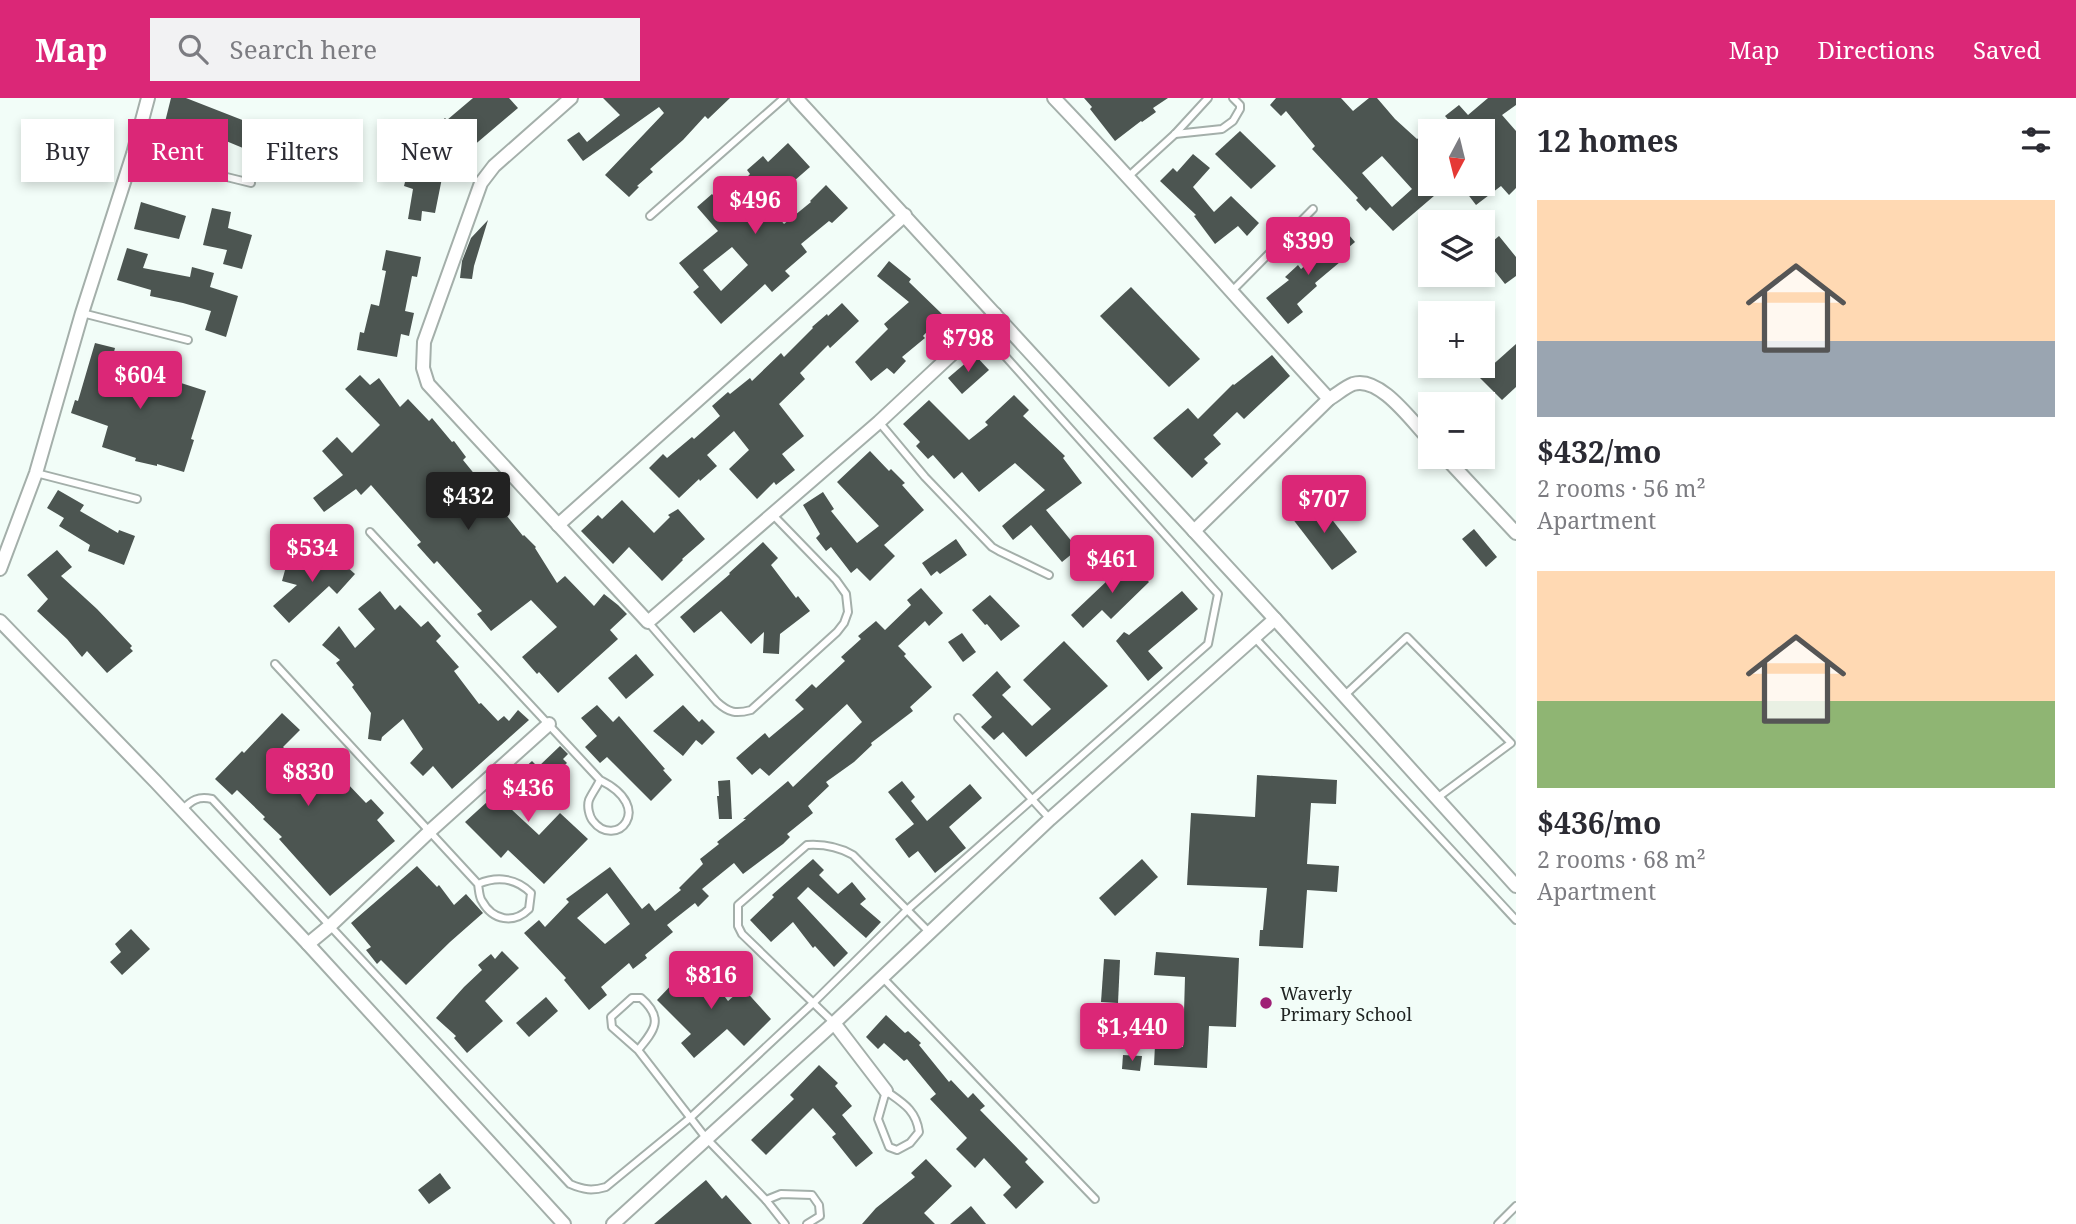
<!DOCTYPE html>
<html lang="en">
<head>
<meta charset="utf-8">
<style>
	:root { --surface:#fff; --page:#f2f2f3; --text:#2b2b33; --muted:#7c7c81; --accent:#db2777 }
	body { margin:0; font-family:"Noto Serif",serif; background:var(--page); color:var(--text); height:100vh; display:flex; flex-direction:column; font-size:26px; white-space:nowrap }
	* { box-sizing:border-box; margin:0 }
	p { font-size:23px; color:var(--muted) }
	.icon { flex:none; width:38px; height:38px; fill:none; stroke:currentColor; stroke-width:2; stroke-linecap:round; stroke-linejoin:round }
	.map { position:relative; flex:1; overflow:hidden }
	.drawer { display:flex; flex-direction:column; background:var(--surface); width:560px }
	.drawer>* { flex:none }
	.banner { position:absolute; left:21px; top:21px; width:665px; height:63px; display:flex; gap:14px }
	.needle { width:46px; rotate:187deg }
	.tools { position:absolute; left:1418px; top:21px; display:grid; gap:14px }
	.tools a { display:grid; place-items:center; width:77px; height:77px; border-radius:0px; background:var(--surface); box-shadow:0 4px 10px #0003; font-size:35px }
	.price { position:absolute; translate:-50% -60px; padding:0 16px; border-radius:7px; background:var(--accent); color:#fff; font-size:23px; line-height:46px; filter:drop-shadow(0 2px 4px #0008) }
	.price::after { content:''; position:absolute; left:50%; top:42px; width:21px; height:16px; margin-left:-10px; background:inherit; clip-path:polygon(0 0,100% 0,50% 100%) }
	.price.active { background:#222; color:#fff }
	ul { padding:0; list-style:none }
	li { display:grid; align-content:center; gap:14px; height:371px; padding:0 21px }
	li span { display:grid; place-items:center; height:217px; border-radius:0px; color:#555 }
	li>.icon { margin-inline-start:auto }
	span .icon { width:126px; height:126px; fill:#fffc; stroke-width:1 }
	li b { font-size:30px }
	h2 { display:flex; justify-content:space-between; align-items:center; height:84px; padding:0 21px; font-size:30px }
	.chip { padding:0 24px; border-radius:0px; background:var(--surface); box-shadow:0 4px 10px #0003; font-size:24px; line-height:63px }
	.chip.active { background:var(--accent); color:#fff }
	header { display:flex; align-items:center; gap:42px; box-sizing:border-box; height:98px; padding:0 35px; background:var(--accent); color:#fff }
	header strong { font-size:33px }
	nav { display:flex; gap:38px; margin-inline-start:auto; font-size:24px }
	.search { width:490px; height:63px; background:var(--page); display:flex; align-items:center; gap:18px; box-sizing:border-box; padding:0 24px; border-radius:0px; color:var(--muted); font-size:26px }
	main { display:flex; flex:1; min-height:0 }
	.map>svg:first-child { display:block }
	.building { fill:#4c5551; fill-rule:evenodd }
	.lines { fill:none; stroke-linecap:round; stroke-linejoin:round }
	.service-casing { stroke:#a4afaa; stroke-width:10 }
	.minor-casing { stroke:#a4afaa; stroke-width:16 }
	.service { stroke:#fff; stroke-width:6 }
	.minor { stroke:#fff; stroke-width:12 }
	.poi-dot { fill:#9f2176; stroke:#f2fdf8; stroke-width:2.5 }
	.labels { text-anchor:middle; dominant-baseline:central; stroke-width:7; stroke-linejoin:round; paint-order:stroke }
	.poi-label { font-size:18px; fill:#202422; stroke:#f2fdf8; text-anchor:start }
</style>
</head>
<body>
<header>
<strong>Map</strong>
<div class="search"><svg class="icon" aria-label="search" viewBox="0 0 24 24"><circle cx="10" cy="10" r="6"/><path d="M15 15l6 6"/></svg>Search here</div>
<nav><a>Map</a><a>Directions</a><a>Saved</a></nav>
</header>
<main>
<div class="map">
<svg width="1516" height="1126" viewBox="0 0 1516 1126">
	<rect width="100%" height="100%" fill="#f2fdf8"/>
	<g class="building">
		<polygon points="171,0 186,0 250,25 245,38 283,51 272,84 248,76 255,55 214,38 212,46 209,46 209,47 193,44 194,39 163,32"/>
		<polygon points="473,0 509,0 518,10 472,49 473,51 458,65 429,34 445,20 447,22"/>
		<polygon points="603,0 730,0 708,21 705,18 683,42 650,71 653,74 637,88 639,89 629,99 605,77 664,15 659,9 583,63 567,42 579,34 587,44 620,17"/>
		<polygon points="1084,0 1168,0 1153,10 1156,14 1142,24 1141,23 1115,43 1090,11 1092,9"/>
		<path d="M1276,0H1341L1353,13L1369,0H1377L1395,21L1417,41L1430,31V86H1448L1393,133L1370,109L1366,113L1356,102L1358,100L1312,51L1315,48L1286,13L1281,18L1270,7ZM1382,58L1412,91L1392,109L1362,75Z"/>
		<polygon points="1488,0 1516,0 1516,7 1502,17 1516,33 1516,90 1509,97 1501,88 1476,107 1460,86 1482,86 1482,33 1458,33 1445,18 1459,7 1468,17"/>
		<polygon points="1240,33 1276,68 1251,91 1215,56"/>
		<path d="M788,45L810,69L794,83L791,79L764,102L784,126L811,104L810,103L826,87L848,110L832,125L829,123L801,146L807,154L785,173L790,178L772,194L765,186L721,226L693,194L699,189L679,165L718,133L697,109L712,96L721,106L750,76L747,72L763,58L768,64ZM732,149L748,167L721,193L703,172Z"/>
		<polygon points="1193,56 1210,70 1193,89 1214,114 1231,98 1259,125 1247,138 1238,128 1215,146 1194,118 1196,117 1160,83 1173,70 1177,74"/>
		<polygon points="408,72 442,80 435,115 422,113 421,123 408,121 413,91 404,88"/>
		<polygon points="141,104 186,118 179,141 134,131"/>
		<polygon points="212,110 231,114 228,130 252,137 242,171 223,166 227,152 203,147"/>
		<polygon points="488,122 474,168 472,181 460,180 462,163 471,140"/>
		<polygon points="1342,129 1355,144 1336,160 1340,164 1315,185 1317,188 1297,206 1303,214 1288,226 1266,200 1289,182 1285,179 1298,167 1301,171 1332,144 1329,140"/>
		<polygon points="1482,129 1493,143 1499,138 1516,159 1516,178 1505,186 1490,167 1489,168 1482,160"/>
		<polygon points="127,150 148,156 143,170 190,179 192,169 214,175 210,189 238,198 226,239 205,232 211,213 183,205 150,198 151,192 117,182"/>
		<polygon points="386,152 421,159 417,179 412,178 405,213 414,215 409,238 401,236 397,259 357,252 360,234 364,235 371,206 379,208 386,173 382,172"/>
		<polygon points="889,163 911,181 909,184 943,217 923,238 925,240 902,259 906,263 894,276 887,270 871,283 855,264 888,231 884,226 909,204 877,178"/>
		<polygon points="1131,189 1200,261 1169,289 1100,218"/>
		<polygon points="842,205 859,223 830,250 828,247 800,275 805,281 779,306 804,338 782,356 795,372 776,387 774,384 757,401 729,371 749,352 734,333 707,357 717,368 700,383 699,381 679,400 649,370 663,356 667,360 692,339 694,341 720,318 712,308 728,294 730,296 750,280 752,283 781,255 784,259 813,230 812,229 827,216 828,218"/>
		<polygon points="95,245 115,250 111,266 160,281 162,276 182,281 181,285 206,293 191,341 194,342 184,374 157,366 157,368 135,363 136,360 102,349 108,328 71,315 75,302 78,303"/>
		<polygon points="1516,246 1516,289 1502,302 1479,279"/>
		<polygon points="975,257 989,272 962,296 948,280"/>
		<polygon points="1272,257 1290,278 1244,321 1237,314 1213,337 1221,346 1204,361 1208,365 1192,380 1153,340 1188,310 1198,321 1233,286 1234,287"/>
		<polygon points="360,277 370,287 379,280 400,309 408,301 429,323 432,320 452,344 454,343 466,359 463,362 485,389 490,385 506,402 499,408 523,438 524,437 536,449 535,450 557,485 565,478 594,508 604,496 618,507 627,516 610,532 618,541 558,595 539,574 537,576 522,559 557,529 531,502 491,533 477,516 482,513 437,463 434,466 417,447 421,444 371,387 361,397 356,391 324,414 313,400 343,377 322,353 337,339 352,355 380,327 345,291"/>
		<polygon points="1014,297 1029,312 1023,318 1065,358 1063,360 1082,385 1046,412 1078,451 1062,464 1031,427 1013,442 1002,428 1045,392 1015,365 979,394 962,374 954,381 933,357 928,361 916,348 920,344 903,326 929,302 969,342 988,327 985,324"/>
		<polygon points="870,353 889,373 891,371 905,385 902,387 924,412 884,447 895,458 870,483 857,470 851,475 831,449 826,453 816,440 820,436 803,407 823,394 834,411 831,413 857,445 879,428 837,384"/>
		<polygon points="58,392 84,407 80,413 118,435 119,432 135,438 124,467 88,453 90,447 59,428 64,420 47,410"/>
		<polygon points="622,402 654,435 670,419 668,417 678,411 705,441 682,461 683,462 662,483 629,449 613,466 581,433 598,417 602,421"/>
		<polygon points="1317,402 1357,454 1332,472 1292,420"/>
		<polygon points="1474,431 1497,459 1486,469 1462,441"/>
		<polygon points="956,441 967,457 940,476 937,473 931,478 922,465"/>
		<polygon points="763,444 778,460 771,467 796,500 798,498 810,513 780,536 779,556 763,555 764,534 751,546 721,513 694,535 680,519 730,476 729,475"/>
		<polygon points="57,452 72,469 61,478 97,511 132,548 130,550 133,553 107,575 87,553 82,559 67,541 37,513 48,501 27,477"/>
		<polygon points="328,452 355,476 337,496 329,488 289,525 273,508 297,487 282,483 287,465 310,471"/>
		<polygon points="1128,463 1149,484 1111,521 1102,512 1083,530 1071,517"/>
		<path d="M921,490L943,515L929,528L925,523L898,548L906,556L904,558L932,589L910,609L913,613L871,645L872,647L854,664L826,684L829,688L808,708L813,715L787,736L790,739L783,746L743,776L734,765L702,791L709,798L698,809L695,805L667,827L673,834L645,857L647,860L633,871L629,865L601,889L607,897L589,912L564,882L566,880L524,835L539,822L545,829L569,804L566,801L610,769L642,811L649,805L655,813L681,792L679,790L703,766L700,761L719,746L717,744L746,721H743L788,683L793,689L862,624L847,606L769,678L760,670L752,677L736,660L765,635L769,640L804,611L795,602L812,586L816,590L845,563L841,559L861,541L858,538L876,523L885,532L911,507L907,502ZM607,795L630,826L605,846L577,820Z"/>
		<polygon points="380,493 395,512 400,507 421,529 428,523 441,538 436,543 459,569 454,573 479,606 481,605 498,623 504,618 509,623 518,612 529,622 452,691 433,668 423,678 410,665 423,651 403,621 382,639 381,643 368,641 371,615 352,589 354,587 336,565 340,562 322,547 339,528 355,550 375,531 358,511"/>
		<polygon points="1182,493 1198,511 1148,553 1163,570 1148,583 1116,543 1124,534 1129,537"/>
		<polygon points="990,497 1020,528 1001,543 987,526 985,527 972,512"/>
		<polygon points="962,535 976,554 963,564 948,544"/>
		<polygon points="1064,543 1108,588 1026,659 1003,634 994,642 981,629 992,619 972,597 997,573 1011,589 1002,597 1032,628 1051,611 1023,582"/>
		<polygon points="636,556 654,577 626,601 608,580"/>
		<polygon points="597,607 613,624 619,618 665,671 663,672 672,682 651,703 607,659 600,665 585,649 597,638 581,620"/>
		<polygon points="683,607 699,624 702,621 715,634 702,647 696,642 683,658 653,633"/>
		<polygon points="282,615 300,632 283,649 310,675 324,661 366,705 371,701 384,715 377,722 395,743 330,798 279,741 282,739 263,721 265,719 237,692 232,697 215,681 242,653 244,655"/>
		<polygon points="560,648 568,656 563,661 567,665 556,675 552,671 511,711 539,737 560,715 588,741 544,786 508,752 501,760 465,724 532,663 538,669"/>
		<polygon points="1257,677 1337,682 1336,706 1311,705 1307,766 1339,768 1337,794 1307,792 1303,850 1259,848 1260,832 1263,832 1267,790 1187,787 1191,715 1255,719"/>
		<polygon points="730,682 732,721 719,721 717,698 719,698 718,683"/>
		<polygon points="902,683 915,699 911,703 927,723 970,686 982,700 949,729 966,750 935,775 918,753 909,760 895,741 914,726 888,694"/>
		<polygon points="813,761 824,772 819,777 838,796 852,784 866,801 860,806 881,824 866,840 808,789 797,800 848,855 834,869 815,848 813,850 793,824 771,844 750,822 774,799 772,797"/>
		<polygon points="1142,761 1158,779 1115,818 1099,800"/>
		<polygon points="417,768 437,789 439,787 454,807 466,796 483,815 450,844 406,887 381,862 377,866 366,852 371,849 351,825"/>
		<polygon points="131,831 150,851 122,877 110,864 121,854 115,846"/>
		<polygon points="502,853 519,870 485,903 503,923 467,955 454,940 456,938 436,920 464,889 482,872 478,867 491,856 495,861"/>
		<polygon points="1156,854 1239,860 1236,929 1209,928 1207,970 1154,967 1155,947 1183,949 1185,879 1154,877"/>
		<polygon points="1104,861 1120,862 1118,905 1101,904"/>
		<polygon points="698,864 728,903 743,890 771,921 744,948 727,931 694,960 681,945 691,936 657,902 680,878"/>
		<polygon points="546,899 558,913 529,939 516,925"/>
		<polygon points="886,917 905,935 908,933 921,945 919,947 949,984 951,982 968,1000 973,995 985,1008 980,1012 1028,1061 1025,1064 1044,1084 1016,1111 1003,1097 1011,1089 984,1060 975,1070 956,1051 967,1040 930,1001 936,996 907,961 904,963 884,945 878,951 866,939"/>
		<polygon points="1123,957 1142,958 1140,973 1122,971"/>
		<polygon points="819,967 838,985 835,988 852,1008 842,1017 873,1055 856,1069 832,1039 836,1036 813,1010 766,1057 751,1042 794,1001 790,997"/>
		<polygon points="926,1061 952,1088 924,1115 935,1126 862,1126 876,1110 915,1079 911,1075"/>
		<polygon points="440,1075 451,1090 429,1106 418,1092"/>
		<polygon points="706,1082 722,1101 726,1097 752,1126 654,1126"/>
		<polygon points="971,1108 986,1126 950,1126"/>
	</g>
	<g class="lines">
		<defs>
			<g id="service">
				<polyline points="1175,36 1222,31 1233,23 1240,11 1240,7 1233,0"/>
				<polyline points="133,56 251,85"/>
				<polyline points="1129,78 1175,36 1208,0"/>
				<polyline points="650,118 784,0"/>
				<polyline points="1232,193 1313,111"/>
				<polyline points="82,215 188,242"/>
				<polyline points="879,324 925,379 992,449 999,453 1049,477"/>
				<polyline points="36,375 137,401"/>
				<path d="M370,434L600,682C657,710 615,752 593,723C589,718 587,708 589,702C592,695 597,689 600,682"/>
				<path d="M648,524L717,604C729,615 736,616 751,612L837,534L844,525L848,514L846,496L836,482L773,417"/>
				<polyline points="1254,539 1516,822"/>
				<path d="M275,566L478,786C479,791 479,799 482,803C493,823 514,826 529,811L531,795C516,780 497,778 478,786"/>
				<polyline points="1345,597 1407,539 1511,645 1437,700"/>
				<polyline points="958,620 1050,721"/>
				<path d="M182,712C192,702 198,698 212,701L570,1086C584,1092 592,1093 606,1089L690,1020L812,906L907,812L1208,546L1218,496L980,230"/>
				<polyline points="882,879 1095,1101"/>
				<path d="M834,925L742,836L738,828V807L807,747C823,746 839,749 853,757L929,834"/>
				<path d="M638,952C655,932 664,920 641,900H632L611,919L612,929L638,952L706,1040L766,1102L785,1126"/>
				<path d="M886,993C903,1005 916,1012 919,1034L910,1045L897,1052L889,1049L878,1021Z"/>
				<polyline points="766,1102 781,1096 812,1097 819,1107 820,1118 807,1126"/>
				<polyline points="1498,1126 1516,1108"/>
			</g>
			<g id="minor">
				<polyline points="571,0 494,68 481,85 424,244 423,270 428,286 648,524 879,324 995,216"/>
				<polyline points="796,0 1275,521 1516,788"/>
				<path d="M1054,0C1148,98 1237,201 1329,301"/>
				<polyline points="1445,359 1516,435"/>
				<polyline points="558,427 905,117"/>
				<path d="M1194,433L1329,301C1336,297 1345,289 1353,286C1380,277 1413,325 1430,342"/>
				<polyline points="0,471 36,375 82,215 133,56 148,0"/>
				<polyline points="0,523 156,684 308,846 564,1126"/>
				<polyline points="308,846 331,827 430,733 549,626"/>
				<polyline points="834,925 886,993"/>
				<polyline points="613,1126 834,925 1050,721 1275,521"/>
			</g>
		</defs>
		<use href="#service" class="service-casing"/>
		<use href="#minor" class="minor-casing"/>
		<use href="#service" class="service"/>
		<use href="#minor" class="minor"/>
	</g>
	<circle class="poi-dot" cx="1266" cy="905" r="7"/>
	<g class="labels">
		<g class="poi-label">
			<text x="1280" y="895">Waverly<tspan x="1280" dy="21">Primary School</tspan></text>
		</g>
	</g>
</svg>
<div class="tools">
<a><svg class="needle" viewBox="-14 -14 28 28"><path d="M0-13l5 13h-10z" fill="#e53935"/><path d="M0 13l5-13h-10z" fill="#7c7c81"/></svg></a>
<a><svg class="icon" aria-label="layers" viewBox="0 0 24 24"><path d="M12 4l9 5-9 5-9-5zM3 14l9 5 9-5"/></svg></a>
<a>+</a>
<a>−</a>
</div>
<b class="price" style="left:755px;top:138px">$496</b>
<b class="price" style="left:1308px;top:179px">$399</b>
<b class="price" style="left:968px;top:276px">$798</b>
<b class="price" style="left:140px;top:313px">$604</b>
<b class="price active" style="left:468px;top:434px">$432</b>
<b class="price" style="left:1324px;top:437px">$707</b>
<b class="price" style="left:312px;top:486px">$534</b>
<b class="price" style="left:1112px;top:497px">$461</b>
<b class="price" style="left:308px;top:710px">$830</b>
<b class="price" style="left:528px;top:726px">$436</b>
<b class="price" style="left:711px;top:913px">$816</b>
<b class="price" style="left:1132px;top:965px">$1,440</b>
<div class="banner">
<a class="chip">Buy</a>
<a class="chip active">Rent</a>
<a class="chip">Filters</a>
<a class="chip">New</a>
</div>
</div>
<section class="drawer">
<h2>12 homes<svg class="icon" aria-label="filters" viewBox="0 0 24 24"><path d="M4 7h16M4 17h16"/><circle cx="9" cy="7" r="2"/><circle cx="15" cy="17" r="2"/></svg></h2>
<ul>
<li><span style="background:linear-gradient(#ffd9b3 65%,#9aa5b1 0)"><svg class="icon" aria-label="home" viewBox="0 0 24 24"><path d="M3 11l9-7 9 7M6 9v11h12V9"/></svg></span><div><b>$432/mo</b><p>2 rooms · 56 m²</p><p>Apartment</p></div></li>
<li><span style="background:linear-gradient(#ffd9b3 60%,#8fb573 0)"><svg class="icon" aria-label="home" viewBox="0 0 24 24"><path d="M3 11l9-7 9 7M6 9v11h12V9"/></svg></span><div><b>$436/mo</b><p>2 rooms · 68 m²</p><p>Apartment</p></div></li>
</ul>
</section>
</main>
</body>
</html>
